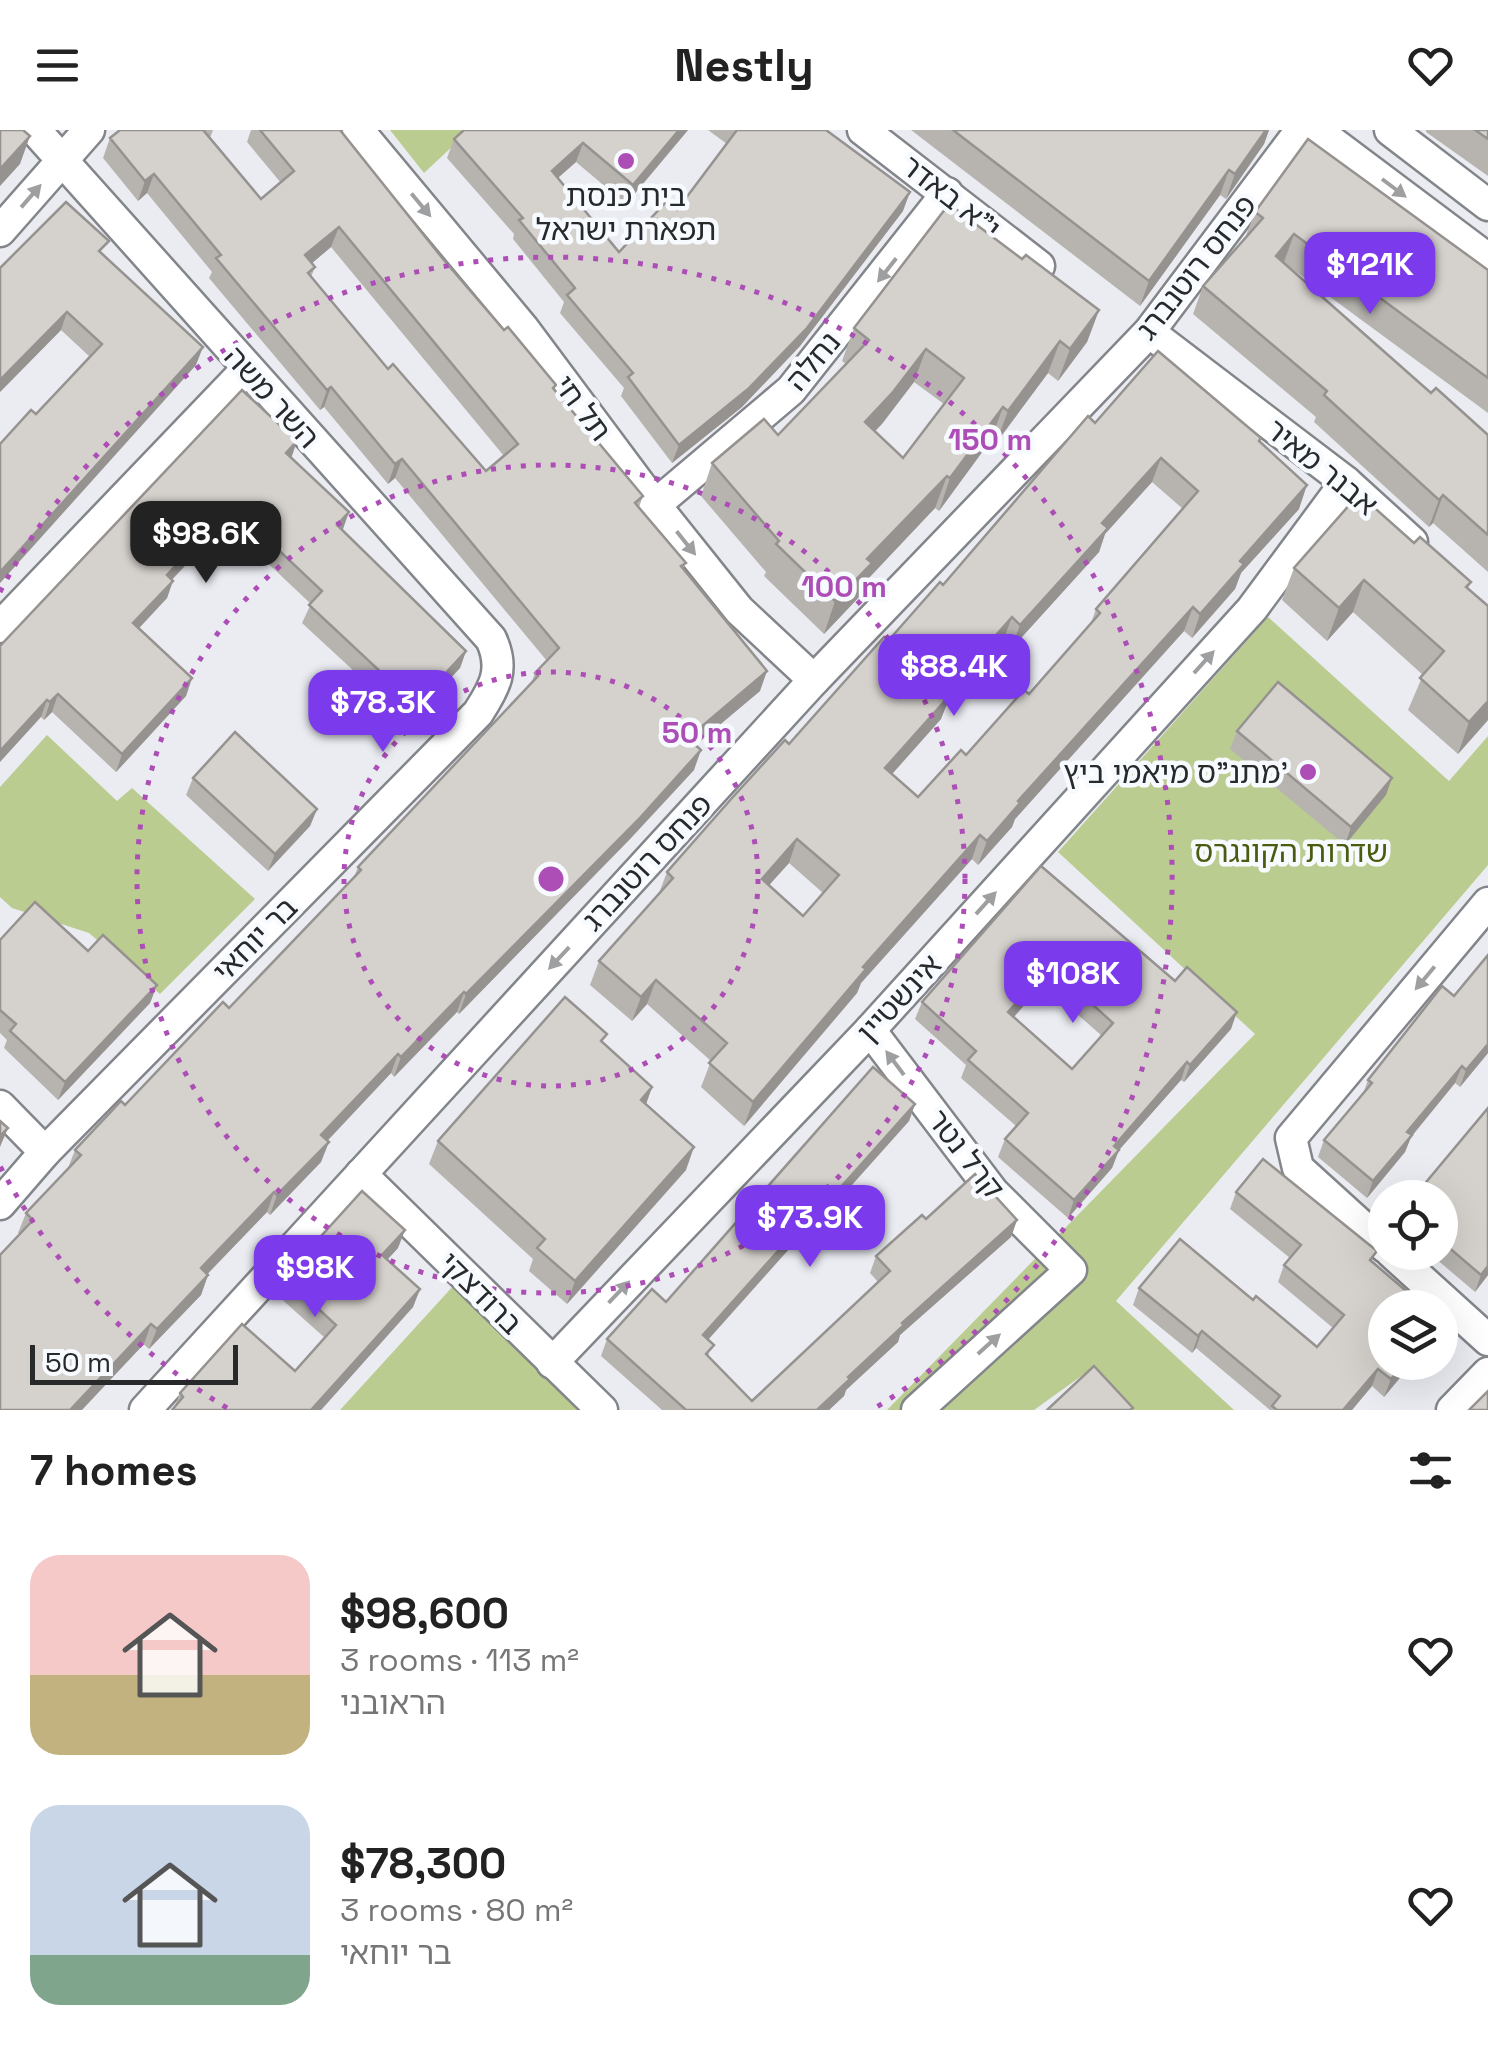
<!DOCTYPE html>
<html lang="en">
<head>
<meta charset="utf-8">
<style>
	:root { --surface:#fff; --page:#f6f6f6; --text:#222; --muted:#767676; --accent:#7c3aed }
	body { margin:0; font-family:"Space Grotesk","Noto Sans Hebrew",sans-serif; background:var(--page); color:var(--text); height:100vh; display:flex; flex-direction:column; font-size:38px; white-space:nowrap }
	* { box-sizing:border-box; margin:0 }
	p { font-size:32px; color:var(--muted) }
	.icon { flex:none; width:55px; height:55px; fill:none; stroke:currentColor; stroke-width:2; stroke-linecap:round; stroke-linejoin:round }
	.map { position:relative; height:1280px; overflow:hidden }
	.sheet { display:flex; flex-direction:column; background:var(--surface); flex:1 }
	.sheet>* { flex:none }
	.tools { position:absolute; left:1368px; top:1050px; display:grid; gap:20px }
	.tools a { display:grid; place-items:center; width:90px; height:90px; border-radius:50%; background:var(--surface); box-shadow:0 10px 40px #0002; font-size:50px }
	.scale { position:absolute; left:30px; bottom:25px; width:208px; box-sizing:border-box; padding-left:10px; border:5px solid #28292b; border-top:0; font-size:28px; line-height:35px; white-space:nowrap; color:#28292b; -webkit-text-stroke:8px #f7faff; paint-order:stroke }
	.price { position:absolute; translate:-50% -85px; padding:0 22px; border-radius:20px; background:var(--accent); color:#fff; font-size:32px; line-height:65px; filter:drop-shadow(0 2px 5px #0008) }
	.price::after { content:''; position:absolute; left:50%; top:60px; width:30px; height:22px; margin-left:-15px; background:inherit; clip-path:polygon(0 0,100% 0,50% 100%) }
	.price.on { background:#222; color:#fff }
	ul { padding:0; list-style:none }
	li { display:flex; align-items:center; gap:30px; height:250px; padding:0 30px }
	li span { display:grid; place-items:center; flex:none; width:280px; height:200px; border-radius:30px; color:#555 }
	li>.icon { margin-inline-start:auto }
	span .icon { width:120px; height:120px; fill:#fffc; stroke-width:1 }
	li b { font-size:42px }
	h2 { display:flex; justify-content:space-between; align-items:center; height:120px; padding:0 30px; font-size:42px }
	header { display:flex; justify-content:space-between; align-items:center; height:130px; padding:0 30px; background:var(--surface); font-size:45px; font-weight:800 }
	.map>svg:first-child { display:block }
	.green { fill:#bbcc90 }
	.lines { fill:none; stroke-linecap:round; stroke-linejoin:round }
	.minor-casing { stroke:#82858a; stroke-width:35 }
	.minor { stroke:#fff; stroke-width:30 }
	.wall { fill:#b7b4b0; fill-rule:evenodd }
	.shaded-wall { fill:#959290 }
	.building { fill:#d5d1cd; stroke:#959290; stroke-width:2.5; fill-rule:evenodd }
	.oneway { fill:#9e9fa0 }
	.ring { fill:none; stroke:#ad4db6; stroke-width:5; stroke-dasharray:5 10 }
	.poi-dot { fill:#ad4db6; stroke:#f7faff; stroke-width:4 }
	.labels { text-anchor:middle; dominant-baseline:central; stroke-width:9; stroke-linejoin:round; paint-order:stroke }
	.poi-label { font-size:30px; fill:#28292b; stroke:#f7faff }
	.street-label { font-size:30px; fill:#28292b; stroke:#f7faff }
	.park-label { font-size:30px; fill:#4c5b0f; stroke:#f7faff }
	.centre { fill:#ad4db6; stroke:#f7faff; stroke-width:5 }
	.ring-label { font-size:30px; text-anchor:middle; font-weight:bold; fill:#ad4db6; stroke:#f7faff; stroke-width:9; stroke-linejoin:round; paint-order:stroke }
</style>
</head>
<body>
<header><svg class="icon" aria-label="menu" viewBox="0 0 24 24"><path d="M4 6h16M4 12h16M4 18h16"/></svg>Nestly<svg class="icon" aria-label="heart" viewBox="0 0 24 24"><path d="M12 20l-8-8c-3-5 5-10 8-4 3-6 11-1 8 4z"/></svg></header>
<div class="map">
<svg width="1488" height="1280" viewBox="0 0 1488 1280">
	<rect width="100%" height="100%" fill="#eaecf2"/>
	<g class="green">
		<polygon points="390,0 470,0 424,43"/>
		<polygon points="1268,487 1449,651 1488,606 1488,735 1116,1171 1234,1280 1133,1280 1087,1242 1034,1280 887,1280 1255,904 1058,722"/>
		<polygon points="47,605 117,671 132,658 255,769 160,864 89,803 12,778 0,767 0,657"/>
		<polygon points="455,1154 585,1280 340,1280"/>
	</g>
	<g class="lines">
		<defs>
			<g id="minor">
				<polyline points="358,0 523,198 655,375 739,480 814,550"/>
				<polyline points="863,0 1039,136"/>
				<polyline points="1316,0 1488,129"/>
				<polyline points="1390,0 1488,75"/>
				<polyline points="0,101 89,0"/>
				<polyline points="1149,202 1346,352 1412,412"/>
				<polyline points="655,375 791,260 947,63"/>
				<polyline points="0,497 247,239"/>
				<polyline points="870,900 993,1062 1071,1140 917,1280"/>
				<polyline points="0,976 45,1022"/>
				<polyline points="361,1044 602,1280"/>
				<path d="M0,1074L45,1022L478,583C495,557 505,539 491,509L35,0"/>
				<polyline points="1385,1117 1298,1038 1291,1008 1488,773"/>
				<polyline points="1391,1122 1488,1210"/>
				<polyline points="552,1233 870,900 1252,479 1346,352"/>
				<polyline points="145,1280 814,550 1149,202 1301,0"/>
				<polyline points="1452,1280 1488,1243"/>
			</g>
		</defs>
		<use href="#minor" class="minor-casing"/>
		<use href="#minor" class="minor"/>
	</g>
	<g class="wall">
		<path d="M120,0H213L210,8L261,69L281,53L247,12L251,0H340L443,129L643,366L639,377L686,433L683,439L760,561L696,615L694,640L630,709L459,884L457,882L394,947L391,943L327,1011L321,1032L270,1085L267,1082L207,1144L208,1145L201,1165L149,1219L18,1103L26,1083L68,1038L75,1020L229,878L354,747L358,737L531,554L535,543L547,531L395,348L388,354L324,277L320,280L209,148L212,142L147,63L138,71L103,28L110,8ZM331,117L504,326L486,341L388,239L311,147L315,137L312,133Z"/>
		<polygon points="464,0 688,0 626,74 576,32 558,48 619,122 677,80 727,14 708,0 826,0 903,81 800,216 742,277 672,333 621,266 624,258 560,183 564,172 513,109 514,104 447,28 454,9"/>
		<polygon points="911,0 1269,0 1264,14 1226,69 1220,65 1140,176"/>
		<polygon points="1426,0 1488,0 1488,46 1426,2"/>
		<polygon points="1255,82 1488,140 1488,283 1284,133 1431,263 1488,305 1488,442 1433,393 1429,397 1314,292 1316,287 1193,184 1203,156 1245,108"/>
		<polygon points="104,125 196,235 0,453 0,314 36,284 89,226 61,200 0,262"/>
		<path d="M1022,129L1099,180L1087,212L1058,251L1048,243L996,313L991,310L939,381L935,378L866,451L860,466L824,504L764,446L766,442L701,366L712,333L778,305L846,234L842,231L854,198ZM914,252L944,274L903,328L875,301Z"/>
		<path d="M1095,293L1260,312L1299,379L1241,443L1235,459L1192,508L1184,501L1015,689L1012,697L978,735L972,729L861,853L857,863L744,996L701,957L711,931L647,874L632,891L590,855L599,831L659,763L667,742L789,614L943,455ZM1152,352L1183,379L1096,479L1091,493L1029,564L966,625L918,667L892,644L941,589L946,576L1003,511L1011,519L1099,422L1105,404ZM789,733L823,763L803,786L769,755Z"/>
		<polygon points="291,327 342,400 466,521 460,538 409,592 302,493 311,474 225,393 172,450 167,468 139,498 192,548 186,566 116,642 52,582 44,590 41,587 0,516"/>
		<polygon points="1414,413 1471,452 1468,458 1488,590 1458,624 1408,580 1423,545 1353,482 1327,511 1282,470 1294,438"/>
		<polygon points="1237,601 1386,665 1345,715 1230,619"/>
		<polygon points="193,648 317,679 310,696 268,741 186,665"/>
		<path d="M1041,736L1231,899L1184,952L1181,950L1119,1020L1112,1038L1068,1088L998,1027L1005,1009L1016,996L961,948L966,935L915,889L922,872ZM1043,854L1102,906L1072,939L1014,887Z"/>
		<polygon points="0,810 88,821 157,855 150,873 58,970 4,918 7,910 0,903"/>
		<polygon points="603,913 652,957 646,974 686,1040 567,1174 529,1141 533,1129 429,1034 438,1011"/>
		<polygon points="1488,923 1460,957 1455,953 1411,1007 1405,1022 1367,1068 1318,1027 1324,1010 1363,964 1368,950"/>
		<polygon points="915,974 909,991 825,1085 822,1082 708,1210 709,1227 752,1271 878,1152 870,1143 876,1126 926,1089 1017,1090 1011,1107 900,1205 898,1212 846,1260 844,1266 829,1280 662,1280 601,1226 607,1209 666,1172"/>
		<polygon points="1488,978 1488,1145 1475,1162 1428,1122 1440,1122 1440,1068 1417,1063"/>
		<polygon points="1236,1062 1373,1133 1385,1232 1413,1232 1384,1267 1372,1256 1352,1280 1270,1280 1196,1218 1192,1223 1133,1175 1139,1158 1253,1170 1317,1217 1333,1198 1278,1152 1284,1135 1290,1128 1230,1079"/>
		<polygon points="398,1118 387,1130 420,1159 413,1177 321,1280 175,1276 180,1263 295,1241 325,1208 277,1165 284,1147"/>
	</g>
	<g class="shaded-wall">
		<polygon points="679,0 688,0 626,74 633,55"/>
		<polygon points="1266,0 1269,0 1264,14 1226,69 1235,44"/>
		<polygon points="30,6 20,34 0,56 0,39"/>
		<polygon points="583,13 576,32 545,59 552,41"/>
		<polygon points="1229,40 1220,65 1140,176 1149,151"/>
		<polygon points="154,44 147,63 138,71 145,51"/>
		<polygon points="910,62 903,81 800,216 742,277 672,333 679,315"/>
		<polygon points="339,97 331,117 298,145 305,125"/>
		<polygon points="1294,104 1284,132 1276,126"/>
		<polygon points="1099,180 1087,212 1058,251 1070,219"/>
		<polygon points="67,182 61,200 0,262 0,250"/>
		<polygon points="1060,211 1048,243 996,313 1008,281"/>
		<polygon points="203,217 196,235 0,453 0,442"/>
		<polygon points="926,219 914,252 882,294 853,324 865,292"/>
		<polygon points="331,257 324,277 320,280 327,260"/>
		<polygon points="1003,277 991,310 939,381 950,348"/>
		<polygon points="297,311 291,329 286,323"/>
		<polygon points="1161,328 1152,352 1105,404 1099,422 1011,519 1020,495 1102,393"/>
		<polygon points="402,329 395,348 388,354 395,334"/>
		<polygon points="947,346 935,378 866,451 860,466 824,504 835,471 867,429"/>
		<polygon points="1307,355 1299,379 1241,443 1235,459 1192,508 1200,484 1240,431"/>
		<polygon points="1443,365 1433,393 1429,397 1439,370"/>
		<polygon points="231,375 225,393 160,462 167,445"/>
		<polygon points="349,382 343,399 331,413 337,395"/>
		<polygon points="1364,450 1353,482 1327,511 1339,478"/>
		<polygon points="173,451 167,468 127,511 133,493"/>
		<polygon points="1193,477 1184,501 1015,689 1012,697 978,735 987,711 1018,671"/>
		<polygon points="1012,487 1003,511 946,576 941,589 876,662 885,638 946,562"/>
		<polygon points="466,521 460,538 409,592 416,575"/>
		<polygon points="767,541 760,561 681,627 688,608"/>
		<polygon points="192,548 186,566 116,642 122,624"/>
		<polygon points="58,564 52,582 44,590 50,572"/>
		<polygon points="47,570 41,587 0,632 0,621"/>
		<polygon points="1488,571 1488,590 1458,624 1469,592"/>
		<polygon points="701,620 694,640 630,709 459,884 466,864"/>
		<polygon points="1392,648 1386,665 1345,715 1351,697"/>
		<polygon points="317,679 310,696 268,741 275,724"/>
		<polygon points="980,705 972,729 861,853 857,863 744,996 753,972 863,837"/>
		<polygon points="797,709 789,733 753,773 762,749"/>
		<polygon points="1050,836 1043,854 1002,900 1008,882"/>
		<polygon points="656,850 647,874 632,891 641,867"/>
		<polygon points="157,855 150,873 58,970 65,952"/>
		<polygon points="464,862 457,882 394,947 401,927"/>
		<polygon points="1237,882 1231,899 1184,952 1190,935"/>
		<polygon points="1488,914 1488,923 1460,957 1466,940"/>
		<polygon points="398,924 391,943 314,1025 321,1005"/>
		<polygon points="1187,932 1181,950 1119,1020 1112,1038 1068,1088 1074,1070 1114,1016"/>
		<polygon points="1462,936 1455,953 1411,1007 1405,1022 1367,1068 1373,1051 1407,1002"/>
		<polygon points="652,957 644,980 641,970"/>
		<polygon points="915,974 909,991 825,1085 831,1068"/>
		<polygon points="8,998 0,1017 0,1018 0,1006"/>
		<polygon points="329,1012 321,1032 270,1085 277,1065"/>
		<polygon points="694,1017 686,1040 567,1174 575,1151"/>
		<polygon points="274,1062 267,1082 194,1158 201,1138"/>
		<polygon points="828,1065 822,1082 697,1222 703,1205"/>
		<polygon points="1017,1090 1011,1107 900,1205 898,1212 846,1260 844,1266 829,1280 817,1280 902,1193"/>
		<polygon points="405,1100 398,1118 375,1143 382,1125"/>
		<polygon points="1488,1136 1488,1145 1475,1162 1481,1145"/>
		<polygon points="208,1145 201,1165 149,1219 157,1199"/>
		<polygon points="420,1159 413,1177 321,1280 311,1280"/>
		<polygon points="151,1194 144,1214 82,1280 70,1280"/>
		<polygon points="1202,1201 1196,1218 1192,1223 1198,1206"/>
		<polygon points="1405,1232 1413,1232 1384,1267 1391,1249"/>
		<polygon points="1378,1239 1372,1256 1352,1280 1343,1280"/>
	</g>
	<g class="building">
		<polygon points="0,0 23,0 30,6 0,39"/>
		<path d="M120,0H205L204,1L261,69L294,41L260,0H340L443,129L504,200L508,197L556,255L553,258L643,366L635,373L686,433L681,436L767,541L688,608L701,620L638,690L466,864L464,862L401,927L398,924L321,1005L329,1012L277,1065L274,1062L201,1138L208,1145L157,1199L151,1194L70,1280H0V1125L33,1090L26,1083L81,1025L75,1020L121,971L125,975L223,872L229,878L361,740L358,737L538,546L535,543L559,518L402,329L395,334L331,257L327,260L216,128L221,125L154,44L145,51L110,8ZM339,97L518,314L486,341L393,234L388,239L308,143L315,137L305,125Z"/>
		<polygon points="464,0 679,0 633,55 583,13 552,41 619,122 667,71 677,80 737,0 826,0 910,62 807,198 748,259 679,315 628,247 633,243 567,165 575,158 519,90 523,88 454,9"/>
		<polygon points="953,0 1266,0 1235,44 1229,40 1149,151"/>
		<polygon points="1475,0 1488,0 1488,9"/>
		<polygon points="1308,9 1488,140 1488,248 1294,104 1276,126 1431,263 1436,258 1488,305 1488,405 1443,365 1439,370 1324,265 1327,261 1203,156 1263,88 1255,82"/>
		<polygon points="66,72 109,111 99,121 203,217 0,442 0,314 31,280 36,284 102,214 67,182 0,250 0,138"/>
		<path d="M949,74L1022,129L1026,125L1099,180L1070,219L1060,211L1008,281L1003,277L950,348L947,346L867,429L872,433L835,471L776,414L779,411L712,333L764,289L778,305L869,210L854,198ZM926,219L964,248L903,328L865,292L893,262Z"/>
		<path d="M1158,221L1261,308L1259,311L1307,355L1240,431L1244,434L1200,484L1193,477L1018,671L1020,673L987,711L980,705L863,837L866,839L753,972L709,933L727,913L656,850L641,867L599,831L673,748L667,742L732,668L785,610L789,614L884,507L888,511L940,452L943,455L1088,286L1095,293ZM1161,328L1198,361L1096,479L1100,483L1029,564L1024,560L966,625L961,620L918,667L885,638L950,565L946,562L1012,487L1020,495L1108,398L1102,393ZM797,709L839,745L803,786L762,749Z"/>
		<polygon points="242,260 297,311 286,323 349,382 337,395 466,521 416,575 309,475 322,461 231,375 167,445 173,451 133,493 192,548 122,624 58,564 50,572 47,570 0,621 0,516"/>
		<polygon points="1359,364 1414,413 1420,407 1471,452 1466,457 1488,476 1488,571 1469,592 1420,548 1444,521 1364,450 1339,478 1294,438"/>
		<polygon points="1278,552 1392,648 1351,697 1237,601"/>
		<polygon points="235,602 317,679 275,724 193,648"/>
		<path d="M1041,736L1175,851L1187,837L1237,882L1190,935L1187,932L1114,1016L1119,1020L1074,1070L1005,1009L1028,983L968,930L976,921L922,872ZM1050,836L1113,893L1072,939L1008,882Z"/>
		<polygon points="35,772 88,821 103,805 157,855 65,952 10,901 16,894 0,880 0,810"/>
		<polygon points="1488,825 1488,914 1466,940 1462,936 1407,1002 1412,1005 1373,1051 1324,1010 1372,953 1368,950 1442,856 1454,866"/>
		<polygon points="565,867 607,904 601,911 652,957 641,970 694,1017 575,1151 537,1118 545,1109 438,1011"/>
		<polygon points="873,937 915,974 831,1068 828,1065 703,1205 714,1215 706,1224 752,1271 890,1141 876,1126 922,1085 926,1089 975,1044 1017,1090 902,1193 904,1195 848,1247 850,1249 817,1280 686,1280 607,1209 652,1159 666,1172"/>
		<polygon points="1488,978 1488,1136 1481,1145 1440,1110 1440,1068 1399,1068 1408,1056 1417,1063"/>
		<polygon points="0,991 8,998 0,1006"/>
		<polygon points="1263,1029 1377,1121 1370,1130 1426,1178 1385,1178 1385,1232 1405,1232 1391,1249 1378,1239 1343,1280 1277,1280 1272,1276 1280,1266 1202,1201 1198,1206 1139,1158 1180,1109 1253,1170 1256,1166 1317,1217 1344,1185 1284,1135 1301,1115 1236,1062"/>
		<polygon points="362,1061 405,1100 382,1125 420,1159 311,1280 172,1280 183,1267 180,1263 242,1194 295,1241 336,1195 284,1147"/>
		<polygon points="1094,1236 1133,1278 1130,1280 1047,1280"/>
		<polygon points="1488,1261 1488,1280 1469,1280"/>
	</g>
	<defs><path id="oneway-solid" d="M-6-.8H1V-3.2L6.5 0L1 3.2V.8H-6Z" transform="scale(2.5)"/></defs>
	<g class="oneway">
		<use href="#oneway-solid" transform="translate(1394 58) rotate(37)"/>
		<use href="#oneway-solid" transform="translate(31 66) rotate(-49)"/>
		<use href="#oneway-solid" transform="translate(421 75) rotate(50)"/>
		<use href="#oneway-solid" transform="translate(887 140) rotate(128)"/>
		<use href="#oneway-solid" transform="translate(686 413) rotate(51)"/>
		<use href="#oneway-solid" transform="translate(1204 532) rotate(-48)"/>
		<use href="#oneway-solid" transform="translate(986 773) rotate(-48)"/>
		<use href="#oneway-solid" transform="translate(559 828) rotate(133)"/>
		<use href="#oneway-solid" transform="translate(1425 848) rotate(130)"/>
		<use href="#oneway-solid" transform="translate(895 933) rotate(-127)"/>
		<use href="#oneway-solid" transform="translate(619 1162) rotate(-46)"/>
		<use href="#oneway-solid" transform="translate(989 1214) rotate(-42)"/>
	</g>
	<g class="ring">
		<circle cx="551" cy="749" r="207"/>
		<circle cx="551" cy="749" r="414"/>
		<path d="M227 1278A621 621 0 0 1 0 1036M0 462A621 621 0 1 1 875 1278"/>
	</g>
	<g class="poi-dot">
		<circle cx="626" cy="31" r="10"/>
		<circle cx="1308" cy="642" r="10"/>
	</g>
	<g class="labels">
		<g class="poi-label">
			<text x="626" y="65">בית כנסת<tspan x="626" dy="34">תפארת ישראל</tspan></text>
			<text x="1288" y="642" text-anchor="end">מתנ"ס מיאמי ביץ'</text>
		</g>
		<g class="street-label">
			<text transform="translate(951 67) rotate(38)">י"א באדר</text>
			<text transform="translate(1196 137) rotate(-52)">פנחס רוטנברג</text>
			<text transform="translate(813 231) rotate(-50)">נחלה</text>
			<text transform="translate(272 267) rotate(48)">השר משה</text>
			<text transform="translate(583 278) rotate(53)">תל חי</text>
			<text transform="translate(1322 337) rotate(39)">אבנר מאיר</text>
			<text transform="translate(647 732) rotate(-47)">פנחס רוטנברג</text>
			<text transform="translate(255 809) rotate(-45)">בר יוחאי</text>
			<text transform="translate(899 868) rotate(-47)">אינשטיין</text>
			<text transform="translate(966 1024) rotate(52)">קרל נטר</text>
			<text transform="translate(481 1163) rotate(45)">ברודצקי</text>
		</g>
		<g class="park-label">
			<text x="1291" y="721">שדרות הקונגרס</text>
		</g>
	</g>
	<circle cx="551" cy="749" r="15" class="centre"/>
	<g class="ring-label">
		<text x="990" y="320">150 m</text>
		<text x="844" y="467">100 m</text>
		<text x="697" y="613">50 m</text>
	</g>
</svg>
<div class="tools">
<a><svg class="icon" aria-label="locate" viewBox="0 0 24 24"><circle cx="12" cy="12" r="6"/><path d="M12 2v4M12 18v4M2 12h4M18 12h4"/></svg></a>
<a><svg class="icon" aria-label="layers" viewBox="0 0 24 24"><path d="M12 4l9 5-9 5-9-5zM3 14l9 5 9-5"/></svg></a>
</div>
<div class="scale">50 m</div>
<b class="price" style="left:1370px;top:187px">$121K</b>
<b class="price on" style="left:206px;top:456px">$98.6K</b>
<b class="price" style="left:954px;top:589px">$88.4K</b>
<b class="price" style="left:383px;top:625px">$78.3K</b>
<b class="price" style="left:1073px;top:896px">$108K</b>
<b class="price" style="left:810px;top:1140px">$73.9K</b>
<b class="price" style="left:315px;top:1190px">$98K</b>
</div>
<section class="sheet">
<h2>7 homes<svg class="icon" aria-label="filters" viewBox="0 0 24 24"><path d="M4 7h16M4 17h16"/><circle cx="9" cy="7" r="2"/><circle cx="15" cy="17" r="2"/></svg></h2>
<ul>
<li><span style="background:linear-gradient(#f6c9c9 60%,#c2b280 0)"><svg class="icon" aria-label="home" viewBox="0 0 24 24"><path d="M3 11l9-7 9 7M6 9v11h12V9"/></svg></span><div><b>$98,600</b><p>3 rooms · 113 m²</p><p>הראובני</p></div><svg class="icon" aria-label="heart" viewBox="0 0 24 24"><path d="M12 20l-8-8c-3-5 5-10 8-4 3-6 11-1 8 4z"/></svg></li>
<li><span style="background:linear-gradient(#c9d6e8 75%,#7fa58c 0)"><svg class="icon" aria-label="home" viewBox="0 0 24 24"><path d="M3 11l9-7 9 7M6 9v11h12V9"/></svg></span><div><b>$78,300</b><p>3 rooms · 80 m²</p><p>בר יוחאי</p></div><svg class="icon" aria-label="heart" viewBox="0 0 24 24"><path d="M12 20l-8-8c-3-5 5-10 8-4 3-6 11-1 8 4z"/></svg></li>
</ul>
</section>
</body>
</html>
